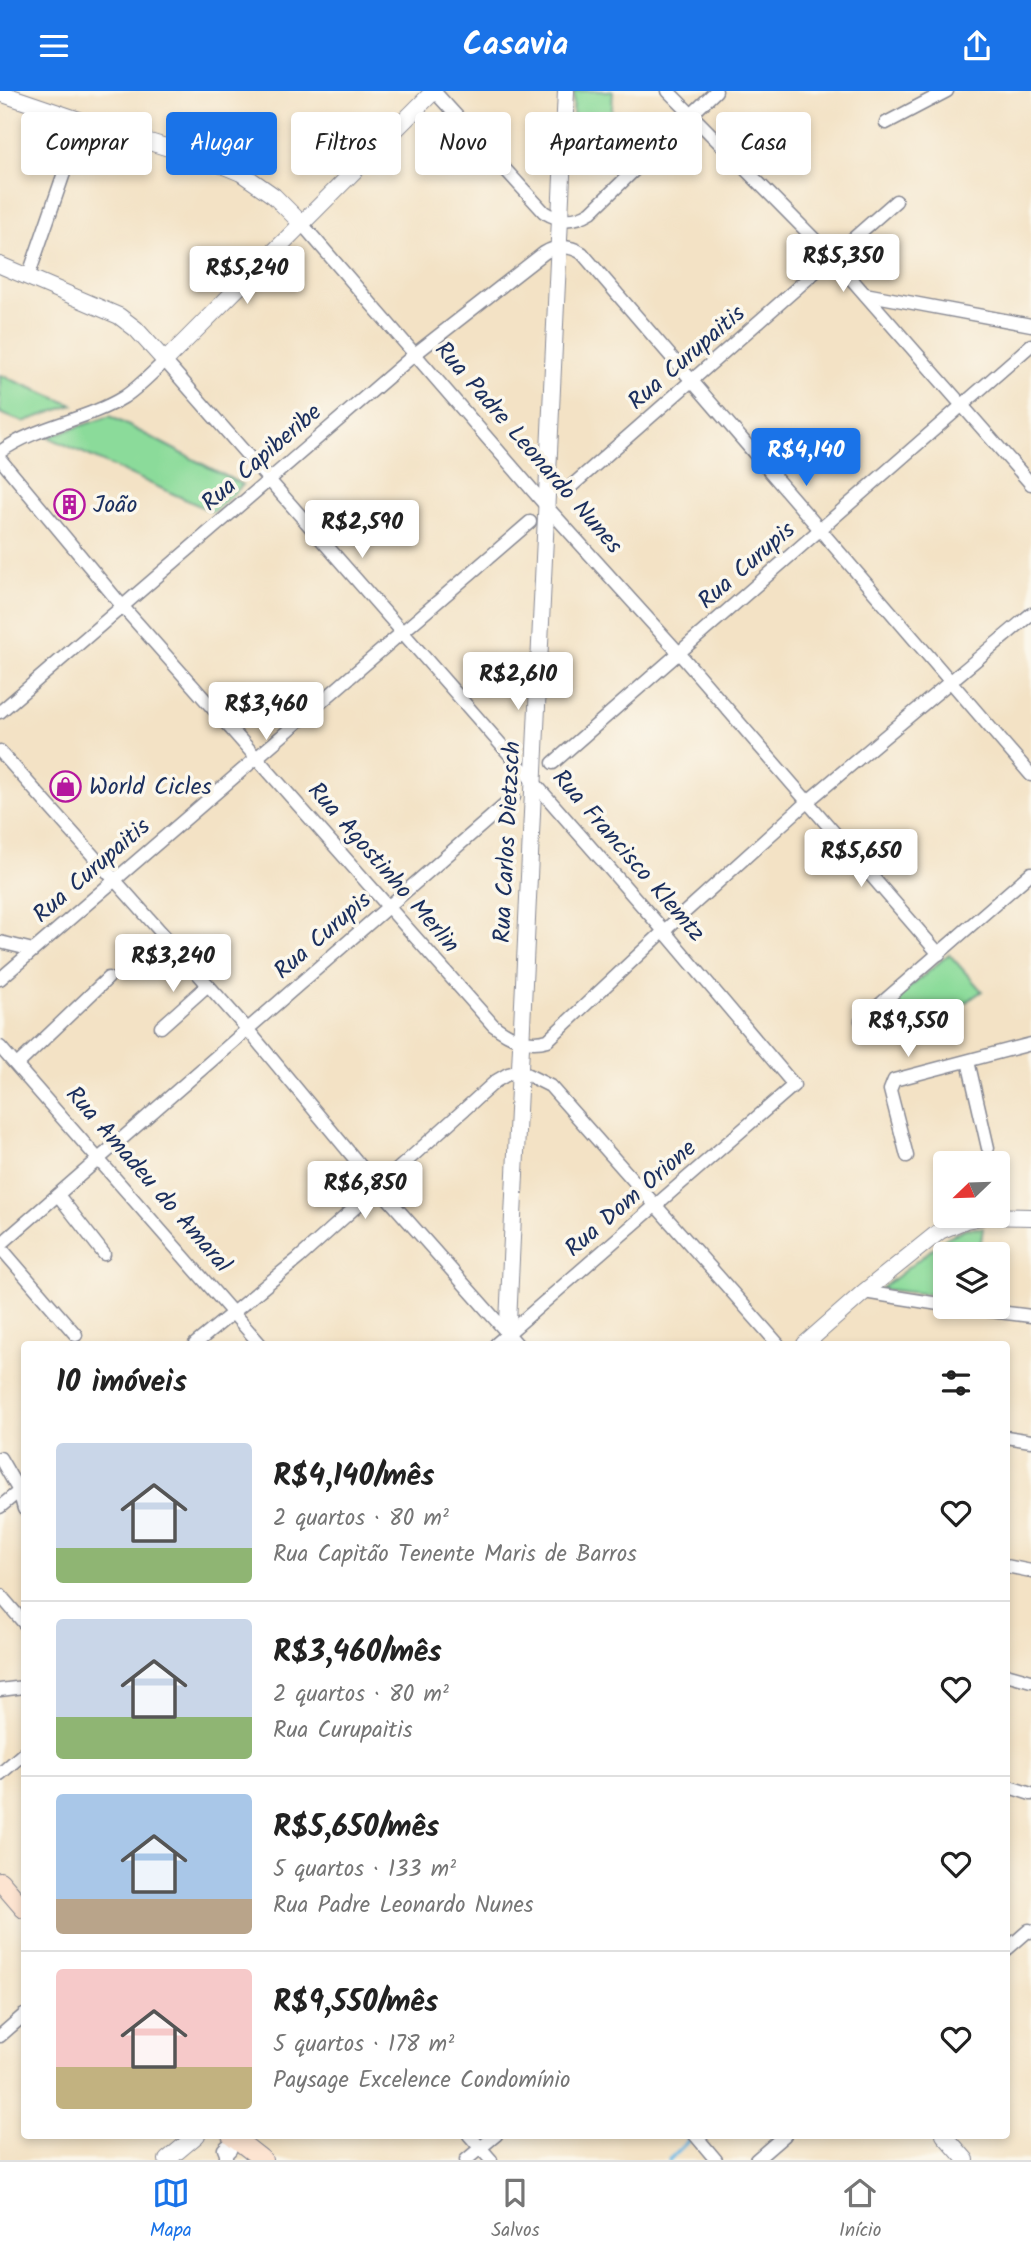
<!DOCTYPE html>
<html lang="pt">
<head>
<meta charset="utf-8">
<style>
	:root { --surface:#fff; --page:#f2f2f2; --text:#222; --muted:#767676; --line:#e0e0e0; --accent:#1a73e8 }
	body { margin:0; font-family:Kalam,sans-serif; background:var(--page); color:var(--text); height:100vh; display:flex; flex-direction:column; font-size:26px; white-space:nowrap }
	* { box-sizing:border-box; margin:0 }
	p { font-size:23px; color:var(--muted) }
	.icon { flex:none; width:38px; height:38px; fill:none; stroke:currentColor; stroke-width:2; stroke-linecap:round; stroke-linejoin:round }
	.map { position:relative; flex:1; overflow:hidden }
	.details { position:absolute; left:21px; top:1250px; width:989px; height:798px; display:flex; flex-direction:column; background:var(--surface); border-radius:7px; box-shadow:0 4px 10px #0003 }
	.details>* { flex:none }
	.banner { position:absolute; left:21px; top:21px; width:990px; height:63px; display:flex; gap:14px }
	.needle { width:46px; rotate:247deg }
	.controls { position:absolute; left:933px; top:1060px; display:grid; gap:14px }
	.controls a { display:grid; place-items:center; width:77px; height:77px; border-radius:7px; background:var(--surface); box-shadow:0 4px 10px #0003; font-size:35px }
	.price { position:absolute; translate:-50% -60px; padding:0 16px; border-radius:7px; background:#fff; color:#222; font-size:23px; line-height:46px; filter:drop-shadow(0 2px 4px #0008) }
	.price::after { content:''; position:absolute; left:50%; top:42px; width:21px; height:16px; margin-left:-10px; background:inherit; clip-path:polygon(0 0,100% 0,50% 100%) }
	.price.selected { background:var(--accent); color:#fff }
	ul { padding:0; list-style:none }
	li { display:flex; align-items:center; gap:21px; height:175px; padding:0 35px }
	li+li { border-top:2px solid var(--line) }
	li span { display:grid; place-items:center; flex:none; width:196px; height:140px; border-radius:7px; color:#555 }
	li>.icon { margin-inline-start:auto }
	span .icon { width:84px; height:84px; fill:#fffc; stroke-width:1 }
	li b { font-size:30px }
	h2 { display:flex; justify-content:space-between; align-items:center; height:84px; padding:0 35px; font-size:30px }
	.chip { padding:0 24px; border-radius:7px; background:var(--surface); box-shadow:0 4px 10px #0003; font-size:24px; line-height:63px }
	.chip.selected { background:var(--accent); color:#fff }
	header { display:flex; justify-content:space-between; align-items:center; height:91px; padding:0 35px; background:var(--accent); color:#fff; font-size:32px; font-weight:800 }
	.tabs { display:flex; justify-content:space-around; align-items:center; height:98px; border-top:2px solid var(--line); background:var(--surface); font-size:19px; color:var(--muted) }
	.tabs a { display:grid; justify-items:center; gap:4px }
	.tabs .selected { color:var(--accent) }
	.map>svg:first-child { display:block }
	.green { fill:#8bdb9a; stroke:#53857c; stroke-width:2 }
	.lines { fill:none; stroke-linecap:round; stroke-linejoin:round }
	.stream { stroke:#6bbae6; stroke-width:3.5 }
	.minor-casing { stroke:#878892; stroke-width:15 }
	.tertiary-casing { stroke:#878892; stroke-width:18 }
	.secondary-casing { stroke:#878892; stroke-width:20 }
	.minor { stroke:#fff; stroke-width:12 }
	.tertiary { stroke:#fff; stroke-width:16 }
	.secondary { stroke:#fde4d1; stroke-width:18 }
	.labels { text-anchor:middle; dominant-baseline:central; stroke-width:7; stroke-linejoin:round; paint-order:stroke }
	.street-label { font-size:24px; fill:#1b2f5e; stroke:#fbf7ec }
	.poi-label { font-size:24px; fill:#1b2f5e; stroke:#fbf7ec; text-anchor:start }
</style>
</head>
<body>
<header><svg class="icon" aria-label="menu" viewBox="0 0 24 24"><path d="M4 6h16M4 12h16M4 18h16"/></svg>Casavia<svg class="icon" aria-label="share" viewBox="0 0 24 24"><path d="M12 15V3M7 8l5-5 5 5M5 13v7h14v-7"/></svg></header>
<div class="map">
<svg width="1031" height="2069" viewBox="0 0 1031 2069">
	<rect width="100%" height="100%" fill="#fbf7ec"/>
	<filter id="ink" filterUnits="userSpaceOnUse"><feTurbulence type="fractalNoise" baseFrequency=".0143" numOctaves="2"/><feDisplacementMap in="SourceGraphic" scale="14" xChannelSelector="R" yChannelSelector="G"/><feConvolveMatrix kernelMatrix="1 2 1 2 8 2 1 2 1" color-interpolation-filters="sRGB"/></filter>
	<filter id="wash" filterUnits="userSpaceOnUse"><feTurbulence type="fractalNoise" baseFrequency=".00686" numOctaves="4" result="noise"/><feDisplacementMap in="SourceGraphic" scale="28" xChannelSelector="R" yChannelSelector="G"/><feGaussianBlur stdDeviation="1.57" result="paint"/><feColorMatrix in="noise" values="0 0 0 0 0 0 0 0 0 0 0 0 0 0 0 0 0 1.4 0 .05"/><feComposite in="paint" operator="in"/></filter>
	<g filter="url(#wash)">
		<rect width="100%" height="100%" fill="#f3e2c5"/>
		<g class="green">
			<polygon points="574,0 613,0 611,33 602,35 573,28"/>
			<polygon points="0,284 73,314 23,331 0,322"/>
			<polygon points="110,325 243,394 213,421 48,346"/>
			<polygon points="949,863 982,900 949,923 855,943"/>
			<polygon points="966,1137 983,1137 979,1164 945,1164 945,1205 881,1198 946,1147"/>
		</g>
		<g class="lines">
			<polyline class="stream" points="669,2069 690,2048"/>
		</g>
	</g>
	<g filter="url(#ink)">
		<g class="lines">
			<defs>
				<g id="minor">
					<path d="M434,0L544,121C560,131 575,131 591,121L716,0"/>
					<polyline points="668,0 833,167 1031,393"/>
					<polyline points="886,32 947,0"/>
					<polyline points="302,133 547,416 679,562 939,863"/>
					<polyline points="28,186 82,30"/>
					<polyline points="865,203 1031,234"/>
					<path d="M0,361C38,334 85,330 124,306C139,296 152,282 165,270L664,840L794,994L496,1253"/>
					<path d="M0,368L123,516L493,934C510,947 527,955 548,949L664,840L808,710L1031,523"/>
					<polyline points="567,399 896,110"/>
					<path d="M0,621L415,263L544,162C557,154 569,154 582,162L1031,684"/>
					<polyline points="0,660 248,939 378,1096 517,1253"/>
					<polyline points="553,672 1031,254"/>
					<polyline points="0,851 33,859"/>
					<polyline points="0,888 530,431"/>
					<polyline points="861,930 1031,782"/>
					<polyline points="161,936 208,894"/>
					<polyline points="0,956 260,1253"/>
					<polyline points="968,970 988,1057"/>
					<polyline points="17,974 108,887"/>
					<polyline points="907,1065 890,999 894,989 1031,953"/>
					<polyline points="58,1104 104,1163"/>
					<polyline points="0,1154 514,706"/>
					<polyline points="0,1156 76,1244"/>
					<polyline points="864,1201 945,1214"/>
					<polyline points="958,1216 1031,1225"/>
					<polyline points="195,1253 299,1167 496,990 508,983 520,980 550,995 778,1253"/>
					<polyline points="1006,1346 1031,1350"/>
					<polyline points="0,1367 19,1400 24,1418"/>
					<polyline points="0,1416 24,1396"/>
					<polyline points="1006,1475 1031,1480"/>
					<polyline points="0,1504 24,1532"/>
					<polyline points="1006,1583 1031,1590"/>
					<polyline points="0,1599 24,1596"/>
					<polyline points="0,1683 24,1662"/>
					<polyline points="1006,1695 1031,1703"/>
					<polyline points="1006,1859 1029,1839 1031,1841"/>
					<polyline points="0,1945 24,1924"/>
					<polyline points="469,2044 491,2069"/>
					<polyline points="695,2044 716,2069"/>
					<polyline points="226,2063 224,2058 227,2055 230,2059 226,2063 226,2069"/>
					<polyline points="466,2069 496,2044"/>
					<polyline points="756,2069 785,2044"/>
				</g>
				<g id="tertiary">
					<polyline points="0,2 82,30 217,72 241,82 274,105 302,133"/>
					<polyline points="0,174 119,225 136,238 165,270 434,0"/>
					<polyline points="507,1253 566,0"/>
					<polyline points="805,1253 864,1201 940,1140 966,1129 987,1125 1031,1126"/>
					<polyline points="944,2044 966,2069"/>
					<polyline points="167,2069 197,2044"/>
				</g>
				<g id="secondary">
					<polyline points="0,1790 24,1818"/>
					<polyline points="231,2044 263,2069"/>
				</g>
			</defs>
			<use href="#minor" class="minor-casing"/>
			<use href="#tertiary" class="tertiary-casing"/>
			<use href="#secondary" class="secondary-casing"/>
			<use href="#minor" class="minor"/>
			<use href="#tertiary" class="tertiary"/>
			<use href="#secondary" class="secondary"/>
		</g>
	</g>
	<defs>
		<symbol id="building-ring" viewBox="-11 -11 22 22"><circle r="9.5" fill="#fbf7ec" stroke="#b5179e" stroke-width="1.5"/><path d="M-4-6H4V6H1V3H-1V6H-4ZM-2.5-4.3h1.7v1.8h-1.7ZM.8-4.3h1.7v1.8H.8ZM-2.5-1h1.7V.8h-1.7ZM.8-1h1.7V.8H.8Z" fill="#b5179e"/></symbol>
		<symbol id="shop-ring" viewBox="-11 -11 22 22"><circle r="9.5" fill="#fbf7ec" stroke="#b5179e" stroke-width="1.5"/><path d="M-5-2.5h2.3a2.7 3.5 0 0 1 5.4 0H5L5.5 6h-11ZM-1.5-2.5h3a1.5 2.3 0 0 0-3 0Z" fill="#b5179e"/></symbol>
	</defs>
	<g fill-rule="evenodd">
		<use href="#building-ring" x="52" y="396" width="35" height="35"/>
		<use href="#shop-ring" x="48" y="678" width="35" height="35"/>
	</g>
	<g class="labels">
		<g class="street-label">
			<text transform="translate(687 267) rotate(-41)">Rua Curupaitis</text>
			<text transform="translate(528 357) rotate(49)">Rua Padre Leonardo Nunes</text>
			<text transform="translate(262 367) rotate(-41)">Rua Capiberibe</text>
			<text transform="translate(747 475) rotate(-41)">Rua Curupis</text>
			<text transform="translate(508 751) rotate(-87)">Rua Carlos Dietzsch</text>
			<text transform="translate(628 765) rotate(49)">Rua Francisco Klemtz</text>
			<text transform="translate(383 777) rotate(49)">Rua Agostinho Merlin</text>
			<text transform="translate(92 780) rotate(-41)">Rua Curupaitis</text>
			<text transform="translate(323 845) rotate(-41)">Rua Curupis</text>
			<text transform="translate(148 1089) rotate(49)">Rua Amadeu do Amaral</text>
			<text transform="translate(631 1108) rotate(-41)">Rua Dom Orione</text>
		</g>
		<g class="poi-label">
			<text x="93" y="414">João</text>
			<text x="89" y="696">World Cicles</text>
		</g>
	</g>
</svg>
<div class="controls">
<a><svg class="needle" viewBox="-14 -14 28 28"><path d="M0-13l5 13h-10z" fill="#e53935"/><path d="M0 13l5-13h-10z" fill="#767676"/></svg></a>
<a><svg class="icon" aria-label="layers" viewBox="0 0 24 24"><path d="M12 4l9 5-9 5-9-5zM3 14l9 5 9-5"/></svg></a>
</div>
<b class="price" style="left:843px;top:203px">R$5,350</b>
<b class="price" style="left:247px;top:215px">R$5,240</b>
<b class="price selected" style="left:806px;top:397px">R$4,140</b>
<b class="price" style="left:362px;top:469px">R$2,590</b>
<b class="price" style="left:518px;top:621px">R$2,610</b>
<b class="price" style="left:266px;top:651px">R$3,460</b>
<b class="price" style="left:861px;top:798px">R$5,650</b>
<b class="price" style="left:173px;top:903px">R$3,240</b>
<b class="price" style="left:908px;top:968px">R$9,550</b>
<b class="price" style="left:365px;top:1130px">R$6,850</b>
<div class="banner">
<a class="chip">Comprar</a>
<a class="chip selected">Alugar</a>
<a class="chip">Filtros</a>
<a class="chip">Novo</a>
<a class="chip">Apartamento</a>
<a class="chip">Casa</a>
</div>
<section class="details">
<h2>10 imóveis<svg class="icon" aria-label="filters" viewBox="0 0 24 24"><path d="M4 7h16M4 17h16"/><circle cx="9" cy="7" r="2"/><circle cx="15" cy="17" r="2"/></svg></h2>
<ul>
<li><span style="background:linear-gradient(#c9d6e8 75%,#8fb573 0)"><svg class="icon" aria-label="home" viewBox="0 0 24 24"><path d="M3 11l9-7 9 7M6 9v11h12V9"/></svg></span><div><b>R$4,140/mês</b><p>2 quartos · 80 m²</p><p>Rua Capitão Tenente Maris de Barros</p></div><svg class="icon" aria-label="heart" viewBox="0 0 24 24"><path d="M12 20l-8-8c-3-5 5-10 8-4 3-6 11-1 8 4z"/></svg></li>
<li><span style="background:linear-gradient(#c9d6e8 70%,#8fb573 0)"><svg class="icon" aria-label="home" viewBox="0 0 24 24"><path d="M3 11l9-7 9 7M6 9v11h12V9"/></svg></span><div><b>R$3,460/mês</b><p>2 quartos · 80 m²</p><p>Rua Curupaitis</p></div><svg class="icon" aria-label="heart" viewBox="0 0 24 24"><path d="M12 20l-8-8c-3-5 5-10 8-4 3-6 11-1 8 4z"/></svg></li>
<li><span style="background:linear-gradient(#a9c7e8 75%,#b9a48a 0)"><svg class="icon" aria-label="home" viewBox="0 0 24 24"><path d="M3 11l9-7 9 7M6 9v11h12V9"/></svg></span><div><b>R$5,650/mês</b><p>5 quartos · 133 m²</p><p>Rua Padre Leonardo Nunes</p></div><svg class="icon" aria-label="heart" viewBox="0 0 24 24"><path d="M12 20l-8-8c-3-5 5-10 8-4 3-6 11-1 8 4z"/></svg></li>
<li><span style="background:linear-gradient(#f6c9c9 70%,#c2b280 0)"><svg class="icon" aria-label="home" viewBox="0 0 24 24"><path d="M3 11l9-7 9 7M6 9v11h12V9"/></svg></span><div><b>R$9,550/mês</b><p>5 quartos · 178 m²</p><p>Paysage Excelence Condomínio</p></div><svg class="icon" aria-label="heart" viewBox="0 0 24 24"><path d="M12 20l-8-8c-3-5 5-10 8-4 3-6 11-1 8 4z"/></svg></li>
</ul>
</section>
</div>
<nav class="tabs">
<a class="selected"><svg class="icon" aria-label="map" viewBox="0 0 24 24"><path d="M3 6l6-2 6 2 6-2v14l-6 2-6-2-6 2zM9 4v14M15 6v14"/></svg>Mapa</a>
<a><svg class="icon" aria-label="saved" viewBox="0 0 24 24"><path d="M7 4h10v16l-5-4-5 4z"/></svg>Salvos</a>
<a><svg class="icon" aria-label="home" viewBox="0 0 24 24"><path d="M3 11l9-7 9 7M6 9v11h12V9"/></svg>Início</a>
</nav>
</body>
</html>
